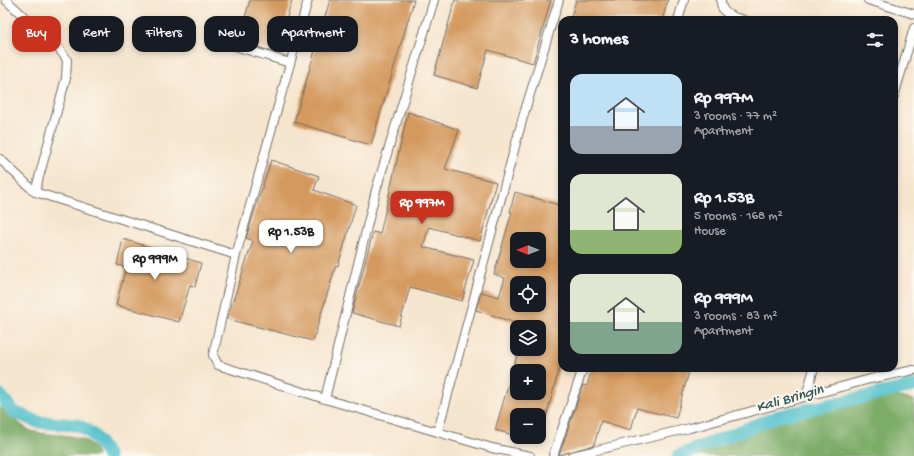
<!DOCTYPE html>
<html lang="en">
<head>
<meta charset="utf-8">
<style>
	:root { --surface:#171b24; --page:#242831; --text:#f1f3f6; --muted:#9ea1a6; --accent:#c8321e }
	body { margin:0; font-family:"Gochi Hand",sans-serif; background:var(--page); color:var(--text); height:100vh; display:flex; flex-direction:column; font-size:15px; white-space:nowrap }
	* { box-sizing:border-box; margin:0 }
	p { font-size:13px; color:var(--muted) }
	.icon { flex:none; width:22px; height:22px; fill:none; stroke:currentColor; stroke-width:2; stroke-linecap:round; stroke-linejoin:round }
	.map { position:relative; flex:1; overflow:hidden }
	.drawer { position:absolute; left:558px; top:16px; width:340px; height:356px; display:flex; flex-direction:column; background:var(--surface); border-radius:12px; box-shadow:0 2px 6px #0003 }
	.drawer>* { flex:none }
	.top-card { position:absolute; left:12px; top:16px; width:380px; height:36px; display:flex; gap:8px }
	.needle { width:26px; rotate:270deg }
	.tools { position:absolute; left:510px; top:232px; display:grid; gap:8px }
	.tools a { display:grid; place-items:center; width:36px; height:36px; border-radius:8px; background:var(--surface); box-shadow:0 2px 6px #0003; font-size:20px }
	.price { position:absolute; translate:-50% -34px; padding:0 9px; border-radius:8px; background:#fff; color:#222; font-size:13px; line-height:26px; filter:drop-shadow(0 1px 2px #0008) }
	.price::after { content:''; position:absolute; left:50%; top:24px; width:12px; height:9px; margin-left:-6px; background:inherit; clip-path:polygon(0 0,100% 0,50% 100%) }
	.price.selected { background:var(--accent); color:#fff }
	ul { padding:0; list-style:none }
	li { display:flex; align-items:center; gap:12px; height:100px; padding:0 12px }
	li span { display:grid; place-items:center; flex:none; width:112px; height:80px; border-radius:12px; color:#555 }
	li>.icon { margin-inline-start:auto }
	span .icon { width:48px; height:48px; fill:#fffc; stroke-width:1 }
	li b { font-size:17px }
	h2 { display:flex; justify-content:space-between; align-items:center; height:48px; padding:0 12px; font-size:17px }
	.pill { padding:0 14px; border-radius:12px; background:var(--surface); box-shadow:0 2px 6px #0003; font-size:14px; line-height:36px }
	.pill.selected { background:var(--accent); color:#fff }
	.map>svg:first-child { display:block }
	.forest { fill:#7cac67; stroke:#546c49 }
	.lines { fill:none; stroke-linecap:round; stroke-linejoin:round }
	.river { stroke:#56c3cd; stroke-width:13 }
	.building { fill:#d4995d; fill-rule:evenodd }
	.minor-casing { stroke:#726c64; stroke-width:10 }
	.minor { stroke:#fff; stroke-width:8 }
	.labels { text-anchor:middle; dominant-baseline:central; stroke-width:4; stroke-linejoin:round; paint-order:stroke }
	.water-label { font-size:15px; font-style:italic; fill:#38595c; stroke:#fbf7ec }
</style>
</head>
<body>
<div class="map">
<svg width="914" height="456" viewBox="0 0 914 456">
	<rect width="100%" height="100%" fill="#fbf7ec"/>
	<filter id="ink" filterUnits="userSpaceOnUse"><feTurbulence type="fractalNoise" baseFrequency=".025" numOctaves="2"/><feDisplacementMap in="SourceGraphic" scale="8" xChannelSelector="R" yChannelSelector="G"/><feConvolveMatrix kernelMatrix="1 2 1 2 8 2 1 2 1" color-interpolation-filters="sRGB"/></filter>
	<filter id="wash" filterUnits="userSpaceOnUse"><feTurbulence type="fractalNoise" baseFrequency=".012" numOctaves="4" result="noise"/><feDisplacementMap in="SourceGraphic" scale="16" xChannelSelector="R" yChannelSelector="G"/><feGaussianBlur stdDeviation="0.9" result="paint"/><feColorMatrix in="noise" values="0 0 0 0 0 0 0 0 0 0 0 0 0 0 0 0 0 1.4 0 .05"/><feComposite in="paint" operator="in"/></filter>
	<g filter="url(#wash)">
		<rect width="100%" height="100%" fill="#f6e5ce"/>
		<g class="forest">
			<polygon points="893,396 914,400 914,456 693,456 769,424 842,403"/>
			<path d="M0,402C9,411 18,425 29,430C48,439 91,428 97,456H0Z"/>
		</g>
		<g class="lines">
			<g class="river">
				<path d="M0,395L14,412L38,422L77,425C93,431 99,442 108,456"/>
				<polyline points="678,456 779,416 914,386"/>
			</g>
		</g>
		<g id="blocks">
			<g class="building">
				<polygon points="250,0 292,0 276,53 233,39 238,22 243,24"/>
				<polygon points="330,0 414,0 371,145 294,122"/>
				<polygon points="455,0 551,0 533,63 488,50 477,88 434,75"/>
				<polygon points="576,0 668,0 662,20 570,20"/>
				<polygon points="408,112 459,130 445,169 496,182 480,241 429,227 423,247 474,260 462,301 410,287 399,326 352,313 373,232 380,234"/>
				<polygon points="271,160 319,176 314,190 356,205 338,266 336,265 313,341 227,319 253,241 246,238"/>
				<path d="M515,192L562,206V358L541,436H539V415H517V436L495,430L519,349H539V327H528L476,310L481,292L499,297L505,278L494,274L512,212H510ZM517,239H539V261H517ZM517,283H539V305H517ZM517,371H539V393H517Z"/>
				<polygon points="123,239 201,263 195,287 190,285 179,322 116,305 126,267 117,265"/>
				<polygon points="592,368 690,368 676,418 637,408 631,430 601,421 594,445 559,455 583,385 587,386"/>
			</g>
		</g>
	</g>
	<g filter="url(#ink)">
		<use href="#blocks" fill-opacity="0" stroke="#726c64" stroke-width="1"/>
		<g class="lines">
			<defs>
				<g id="minor">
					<polyline points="6,0 60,50 67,60 66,78 35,192"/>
					<polyline points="308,0 236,255 213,355 218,365 325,399 492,448 530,456"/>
					<path d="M721,0C720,14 733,17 744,20"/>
					<polyline points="868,0 914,14"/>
					<polyline points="678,20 684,0"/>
					<polyline points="219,41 290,63"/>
					<polyline points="894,96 914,28"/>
					<polyline points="0,159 35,192 236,255"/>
					<polyline points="806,396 814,368"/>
					<polyline points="325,399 376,190 434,0"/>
					<polyline points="438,431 523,117 559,0"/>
					<polyline points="553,456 583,368"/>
					<polyline points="572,456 690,428 870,379 914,370"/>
				</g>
			</defs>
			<use href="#minor" class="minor-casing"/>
			<use href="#minor" class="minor"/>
		</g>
	</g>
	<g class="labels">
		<g class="water-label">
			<text transform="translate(790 399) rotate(-16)">Kali Bringin</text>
		</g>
	</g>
</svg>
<div class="tools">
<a><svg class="needle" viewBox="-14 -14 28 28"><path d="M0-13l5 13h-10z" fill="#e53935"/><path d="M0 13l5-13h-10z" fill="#9ea1a6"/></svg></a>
<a><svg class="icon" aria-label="locate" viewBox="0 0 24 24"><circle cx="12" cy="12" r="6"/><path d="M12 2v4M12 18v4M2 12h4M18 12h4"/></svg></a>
<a><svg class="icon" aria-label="layers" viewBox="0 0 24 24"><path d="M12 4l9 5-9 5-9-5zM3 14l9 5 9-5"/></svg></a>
<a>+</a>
<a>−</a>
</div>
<b class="price selected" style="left:422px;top:225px">Rp 997M</b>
<b class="price" style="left:291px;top:254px">Rp 1.53B</b>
<b class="price" style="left:155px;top:281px">Rp 999M</b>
<div class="top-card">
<a class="pill selected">Buy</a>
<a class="pill">Rent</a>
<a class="pill">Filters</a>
<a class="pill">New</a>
<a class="pill">Apartment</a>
</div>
<section class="drawer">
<h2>3 homes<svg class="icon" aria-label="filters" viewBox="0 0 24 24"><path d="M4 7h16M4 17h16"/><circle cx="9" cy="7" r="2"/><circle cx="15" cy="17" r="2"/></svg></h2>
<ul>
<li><span style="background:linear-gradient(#bfe0f5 65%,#9aa5b1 0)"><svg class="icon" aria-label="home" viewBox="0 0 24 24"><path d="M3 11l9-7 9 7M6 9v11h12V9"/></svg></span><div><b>Rp 997M</b><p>3 rooms · 77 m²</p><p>Apartment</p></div></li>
<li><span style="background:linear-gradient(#dfe7d0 70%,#8fb573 0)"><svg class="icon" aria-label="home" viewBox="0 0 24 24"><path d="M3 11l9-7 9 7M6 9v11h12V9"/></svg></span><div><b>Rp 1.53B</b><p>5 rooms · 168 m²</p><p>House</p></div></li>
<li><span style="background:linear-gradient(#dfe7d0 60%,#7fa58c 0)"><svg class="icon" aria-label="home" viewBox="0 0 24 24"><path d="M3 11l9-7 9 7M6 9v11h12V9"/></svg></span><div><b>Rp 999M</b><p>3 rooms · 83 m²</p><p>Apartment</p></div></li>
</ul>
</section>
</div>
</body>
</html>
